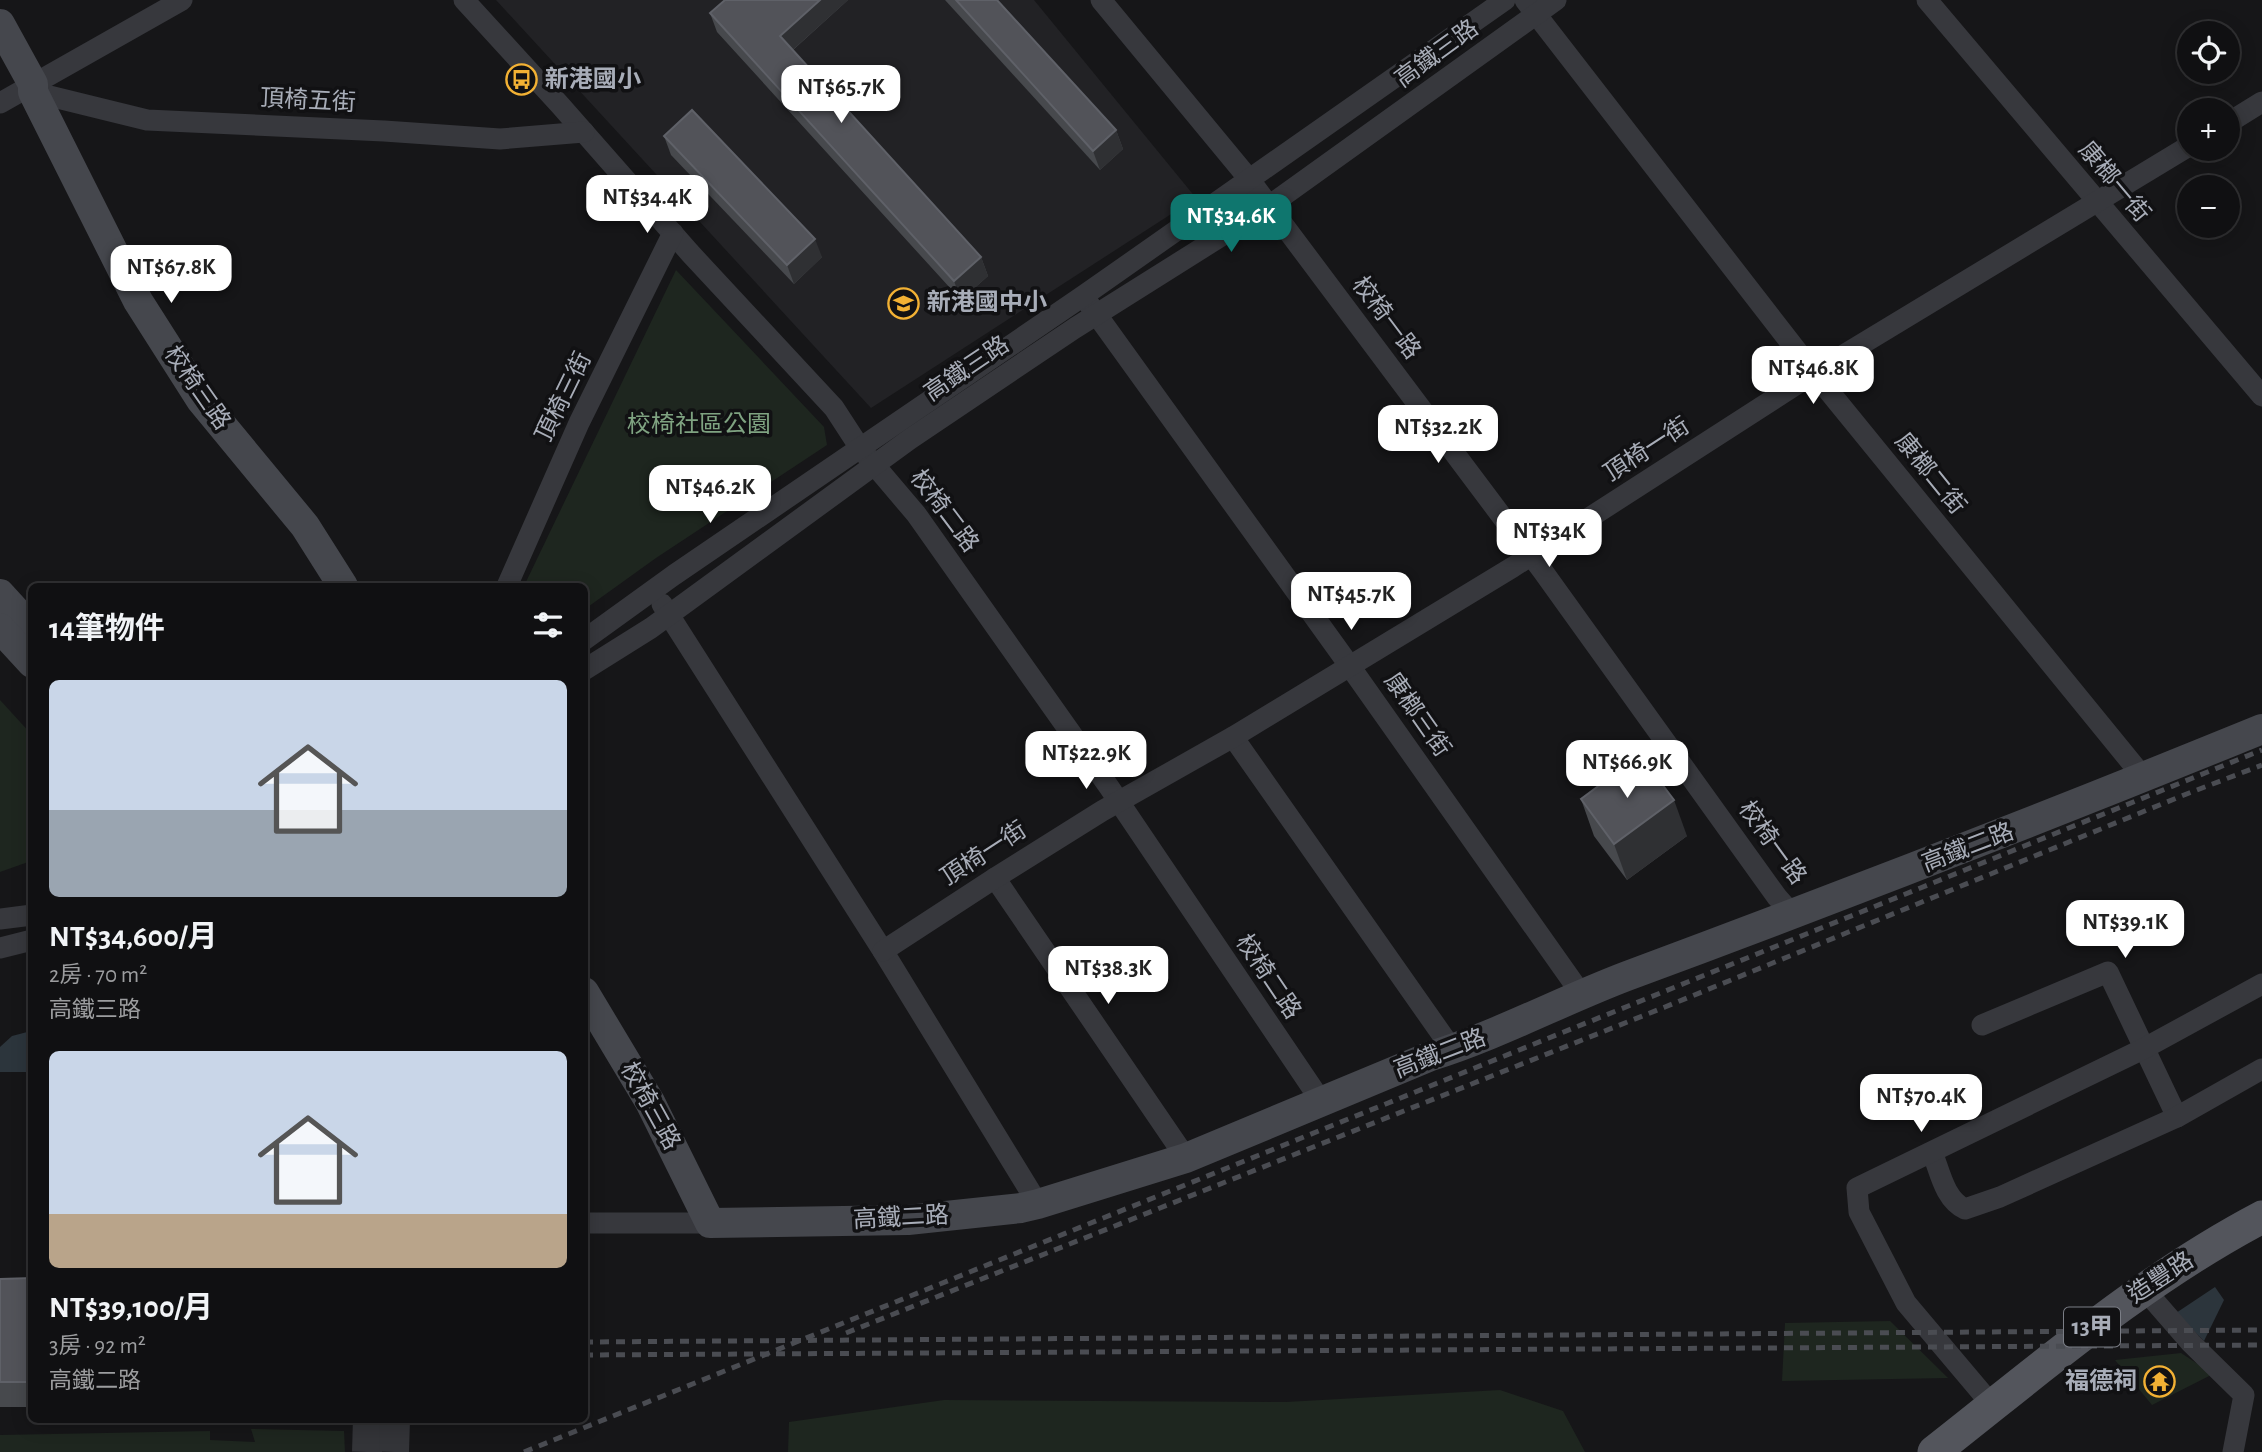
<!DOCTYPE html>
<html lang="zh-TW">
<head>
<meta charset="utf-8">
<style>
	:root { --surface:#101012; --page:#1e1e20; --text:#f1f3f6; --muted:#9c9d9f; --line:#303032; --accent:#0f766e }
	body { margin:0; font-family:"Alegreya Sans","Noto Sans TC",sans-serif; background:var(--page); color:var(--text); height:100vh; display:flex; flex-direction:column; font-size:26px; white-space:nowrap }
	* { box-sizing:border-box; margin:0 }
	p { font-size:23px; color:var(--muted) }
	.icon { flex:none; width:38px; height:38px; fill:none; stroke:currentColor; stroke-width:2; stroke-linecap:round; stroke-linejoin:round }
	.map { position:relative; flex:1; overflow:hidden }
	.details { position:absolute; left:28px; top:583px; width:560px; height:840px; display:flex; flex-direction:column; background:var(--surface); border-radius:10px; box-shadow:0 4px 18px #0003,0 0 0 2px var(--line) }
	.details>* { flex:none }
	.tools { position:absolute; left:2177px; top:21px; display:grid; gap:14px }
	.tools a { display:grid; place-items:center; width:63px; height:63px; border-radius:50%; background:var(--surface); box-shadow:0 4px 18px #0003,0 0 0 2px var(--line); font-size:35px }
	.price { position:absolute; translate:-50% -60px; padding:0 16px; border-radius:14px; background:#fff; color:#222; font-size:23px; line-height:46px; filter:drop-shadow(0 2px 4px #0008) }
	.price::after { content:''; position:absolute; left:50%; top:42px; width:21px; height:16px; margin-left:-10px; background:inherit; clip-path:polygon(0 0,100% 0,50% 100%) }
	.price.active { background:var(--accent); color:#fff }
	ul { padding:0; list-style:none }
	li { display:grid; align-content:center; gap:14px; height:371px; padding:0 21px }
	li span { display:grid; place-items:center; height:217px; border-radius:10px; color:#555 }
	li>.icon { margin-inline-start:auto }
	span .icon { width:126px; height:126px; fill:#fffc; stroke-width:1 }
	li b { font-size:30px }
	h2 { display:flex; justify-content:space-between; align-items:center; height:84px; padding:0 21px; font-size:30px }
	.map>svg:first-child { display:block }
	.built { fill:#222225 }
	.green { fill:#1e261f }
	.water { fill:#2c353c }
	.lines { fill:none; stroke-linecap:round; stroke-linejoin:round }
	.secondary-tunnel { stroke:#333438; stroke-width:30; stroke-dasharray:30 15; stroke-linecap:butt }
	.street { stroke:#37383d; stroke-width:21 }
	.secondary { stroke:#45474d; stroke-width:30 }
	.primary { stroke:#53555c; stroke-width:33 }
	.rail { stroke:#4a4c52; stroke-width:5; stroke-dasharray:9 7; stroke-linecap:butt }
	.wall { fill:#47494d }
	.shaded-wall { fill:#2f3033 }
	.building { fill:#525359; stroke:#5f6168; stroke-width:2 }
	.labels { text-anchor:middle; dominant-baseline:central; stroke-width:7; stroke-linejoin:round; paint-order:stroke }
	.shield { fill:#111113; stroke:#7b7e86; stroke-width:2 }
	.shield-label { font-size:23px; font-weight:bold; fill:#a8adb8 }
	.street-label { font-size:24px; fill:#a8adb8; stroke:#111113 }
	.poi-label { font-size:24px; font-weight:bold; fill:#a8adb8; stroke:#111113; text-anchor:start }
	.park-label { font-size:24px; fill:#7fa381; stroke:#111113 }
</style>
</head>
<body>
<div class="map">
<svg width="2262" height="1452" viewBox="0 0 2262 1452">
	<rect width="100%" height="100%" fill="#161618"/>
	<polygon class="built" points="496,0 1034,0 1196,198 871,408"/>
	<g class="green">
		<polygon points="676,270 824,427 827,445 656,558 585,609 584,586 524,586"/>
		<polygon points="0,700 32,735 31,861 0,872"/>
		<polygon points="1890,1321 1948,1378 1782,1381 1785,1323"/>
		<polygon points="2181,1353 2213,1374 2152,1405 2115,1360"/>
		<polygon points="1500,1390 1563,1411 1585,1452 788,1452 789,1422 944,1400 1286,1402"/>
		<polygon points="251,1429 344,1431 345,1452 0,1452 0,1435 210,1431 210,1440 255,1442"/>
	</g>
	<g class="water">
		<polygon points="31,1031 31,1072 0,1072 0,1047 12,1036"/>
		<polygon points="2215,1287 2224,1300 2204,1341 2176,1313"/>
	</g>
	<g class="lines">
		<g class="secondary-tunnel">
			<polyline points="367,1452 368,1419"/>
			<polyline points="394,1452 395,1419"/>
		</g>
		<g class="street">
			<polyline points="464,0 560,105 690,253 834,408 860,448 916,514 1109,787 1321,1101"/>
			<polyline points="1101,0 1249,179 1542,570 1777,897 1792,914"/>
			<polyline points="1525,0 1814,373 2144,778"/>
			<polyline points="1927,0 2262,396"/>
			<polyline points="33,92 147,120 384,131 500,139 584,132"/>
			<polyline points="0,103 182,0"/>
			<polyline points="2228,123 2262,102"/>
			<polyline points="1089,304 1349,665 1582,995"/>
			<polyline points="507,586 579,423 673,233"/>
			<polyline points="662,604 883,951 1038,1204"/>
			<polyline points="584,640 674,575 1083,296 1505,0"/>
			<polyline points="584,670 651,628 910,439 1075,328 1269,206 1556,0"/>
			<polyline points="1233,737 1452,1049"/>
			<polyline points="995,878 1186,1158"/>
			<polyline points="0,919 32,915"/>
			<polyline points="0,948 32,940"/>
			<polyline points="883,951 995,878 1102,811 1233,737 1513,567 1814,373 2189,146"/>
			<polyline points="1982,1025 2108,972 2177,1117"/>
			<path d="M1932,1152C1940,1171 1944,1199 1965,1209L2000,1197L2177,1117L2262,1069"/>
			<polyline points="584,1223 710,1223"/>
			<polyline points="2144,1289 2191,1343 2244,1395 2233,1452"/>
			<polyline points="1992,1405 1906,1303 1859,1212 1857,1188 2143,1049 2262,984"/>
		</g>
		<g class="secondary">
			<polyline points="0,24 33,84 33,92 138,301 201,400 305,526 343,586"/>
			<polyline points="0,594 32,629"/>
			<polyline points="0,628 32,663"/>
			<path d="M584,992L650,1102L710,1223L908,1220L1021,1208L1038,1204L1186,1158L1431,1056C1498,1035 1561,1001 1627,976C1840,897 2051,815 2262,729"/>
		</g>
		<path class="primary" d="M1934,1452C2040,1369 2142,1280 2262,1217"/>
		<g class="rail">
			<polyline points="846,1333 1665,1007 2184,795 2262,765"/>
			<polyline points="584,1342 2262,1330"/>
			<polyline points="584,1355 2262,1345"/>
			<polyline points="524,1452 2262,750"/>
		</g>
	</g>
	<g class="wall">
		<polygon points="848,0 793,50 981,257 988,276 961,300 717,32 710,13"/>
		<polygon points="945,0 997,0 1116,130 1123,149 1100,170"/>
		<polygon points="664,136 822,257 794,284 671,155"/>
		<polygon points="1581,799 1687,836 1627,880 1594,836"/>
		<polygon points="32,1278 32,1407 0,1407 0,1279"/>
	</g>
	<g class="shaded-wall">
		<polygon points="820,0 848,0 787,55 780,36"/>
		<polygon points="1116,130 1123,149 1100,170 1093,151"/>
		<polygon points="815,239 822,257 794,284 787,265"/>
		<polygon points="981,257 988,276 961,300 954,281"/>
		<polygon points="1674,800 1687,836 1627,880 1614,844"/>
		<polygon points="584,1349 586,1400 584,1397"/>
	</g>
	<g class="building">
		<polygon points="725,0 820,0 780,36 981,257 954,281 710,13"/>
		<polygon points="956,0 997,0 1116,130 1093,151"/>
		<polygon points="692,110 815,239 787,265 664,136"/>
		<polygon points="1640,755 1674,800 1614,844 1581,799"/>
		<polygon points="32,1278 32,1382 0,1382 0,1279"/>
	</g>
	<defs>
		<symbol id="bus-ring" viewBox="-11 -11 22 22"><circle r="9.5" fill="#111113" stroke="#f2b134" stroke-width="1.5"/><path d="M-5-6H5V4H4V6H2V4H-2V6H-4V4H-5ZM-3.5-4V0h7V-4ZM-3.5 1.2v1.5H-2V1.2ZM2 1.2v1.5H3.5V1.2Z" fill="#f2b134"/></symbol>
		<symbol id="school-ring" viewBox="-11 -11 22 22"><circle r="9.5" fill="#111113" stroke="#f2b134" stroke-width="1.5"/><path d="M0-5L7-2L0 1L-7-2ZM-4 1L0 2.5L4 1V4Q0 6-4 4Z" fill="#f2b134"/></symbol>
		<symbol id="temple-ring" viewBox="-11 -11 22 22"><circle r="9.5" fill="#111113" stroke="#f2b134" stroke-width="1.5"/><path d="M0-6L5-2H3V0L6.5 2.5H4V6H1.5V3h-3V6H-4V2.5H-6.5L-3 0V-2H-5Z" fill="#f2b134"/></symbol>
	</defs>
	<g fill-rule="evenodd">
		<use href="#bus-ring" x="504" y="62" width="35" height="35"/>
		<use href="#school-ring" x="886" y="286" width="35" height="35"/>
		<use href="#temple-ring" x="2142" y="1364" width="35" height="35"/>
	</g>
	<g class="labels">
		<rect class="shield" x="2064" y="1307.5" width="56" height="39" rx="5"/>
		<g class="shield-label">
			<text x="2092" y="1327">13甲</text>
		</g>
		<g class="street-label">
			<text transform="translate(1437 54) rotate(-36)">高鐵三路</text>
			<text transform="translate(308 101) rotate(3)">頂椅五街</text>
			<text transform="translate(2114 182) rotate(50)">康榔一街</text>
			<text transform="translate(1386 318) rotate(53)">校椅一路</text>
			<text transform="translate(967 369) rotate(-34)">高鐵三路</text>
			<text transform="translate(197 388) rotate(55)">校椅三路</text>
			<text transform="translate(564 397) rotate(-64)">頂椅三街</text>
			<text transform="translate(1647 450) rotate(-33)">頂椅一街</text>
			<text transform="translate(1930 474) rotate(51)">康榔二街</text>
			<text transform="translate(944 511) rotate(53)">校椅二路</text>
			<text transform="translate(1417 715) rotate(55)">康榔三街</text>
			<text transform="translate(1772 843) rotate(54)">校椅一路</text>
			<text transform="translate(1968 848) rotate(-21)">高鐵二路</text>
			<text transform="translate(984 854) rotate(-33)">頂椅一街</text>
			<text transform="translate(1268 977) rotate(56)">校椅二路</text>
			<text transform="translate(1440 1054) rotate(-21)">高鐵二路</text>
			<text transform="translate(650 1106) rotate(61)">校椅三路</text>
			<text transform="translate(901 1218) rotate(-3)">高鐵二路</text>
			<text transform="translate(2161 1278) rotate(-33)">造豐路</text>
		</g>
		<g class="poi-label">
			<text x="545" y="80">新港國小</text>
			<text x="927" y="303">新港國中小</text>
			<text x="2137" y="1382" text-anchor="end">福德祠</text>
		</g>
		<g class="park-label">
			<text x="699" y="425">校椅社區公園</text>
		</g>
	</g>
</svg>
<div class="tools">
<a><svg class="icon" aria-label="locate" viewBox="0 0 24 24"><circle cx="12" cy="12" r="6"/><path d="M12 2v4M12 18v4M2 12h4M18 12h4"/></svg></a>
<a>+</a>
<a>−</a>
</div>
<b class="price" style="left:841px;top:125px">NT$65.7K</b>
<b class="price" style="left:647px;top:235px">NT$34.4K</b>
<b class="price active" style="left:1231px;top:254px">NT$34.6K</b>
<b class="price" style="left:171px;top:305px">NT$67.8K</b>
<b class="price" style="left:1813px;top:406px">NT$46.8K</b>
<b class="price" style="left:1438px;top:465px">NT$32.2K</b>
<b class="price" style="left:710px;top:525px">NT$46.2K</b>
<b class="price" style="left:1549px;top:569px">NT$34K</b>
<b class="price" style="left:1351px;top:632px">NT$45.7K</b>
<b class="price" style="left:1086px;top:791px">NT$22.9K</b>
<b class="price" style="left:1627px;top:800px">NT$66.9K</b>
<b class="price" style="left:2125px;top:960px">NT$39.1K</b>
<b class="price" style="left:1108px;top:1006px">NT$38.3K</b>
<b class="price" style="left:1921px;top:1134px">NT$70.4K</b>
<section class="details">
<h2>14筆物件<svg class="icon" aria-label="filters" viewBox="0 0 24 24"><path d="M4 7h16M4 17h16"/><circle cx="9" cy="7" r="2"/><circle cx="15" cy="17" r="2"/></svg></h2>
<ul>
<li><span style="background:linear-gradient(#c9d6e8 60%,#9aa5b1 0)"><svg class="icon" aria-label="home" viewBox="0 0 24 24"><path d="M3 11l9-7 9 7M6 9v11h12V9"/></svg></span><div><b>NT$34,600/月</b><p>2房 · 70 m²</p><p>高鐵三路</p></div></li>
<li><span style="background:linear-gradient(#c9d6e8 75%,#b9a48a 0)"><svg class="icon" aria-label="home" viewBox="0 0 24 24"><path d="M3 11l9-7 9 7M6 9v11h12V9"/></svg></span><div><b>NT$39,100/月</b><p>3房 · 92 m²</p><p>高鐵二路</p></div></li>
</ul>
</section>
</div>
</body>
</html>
